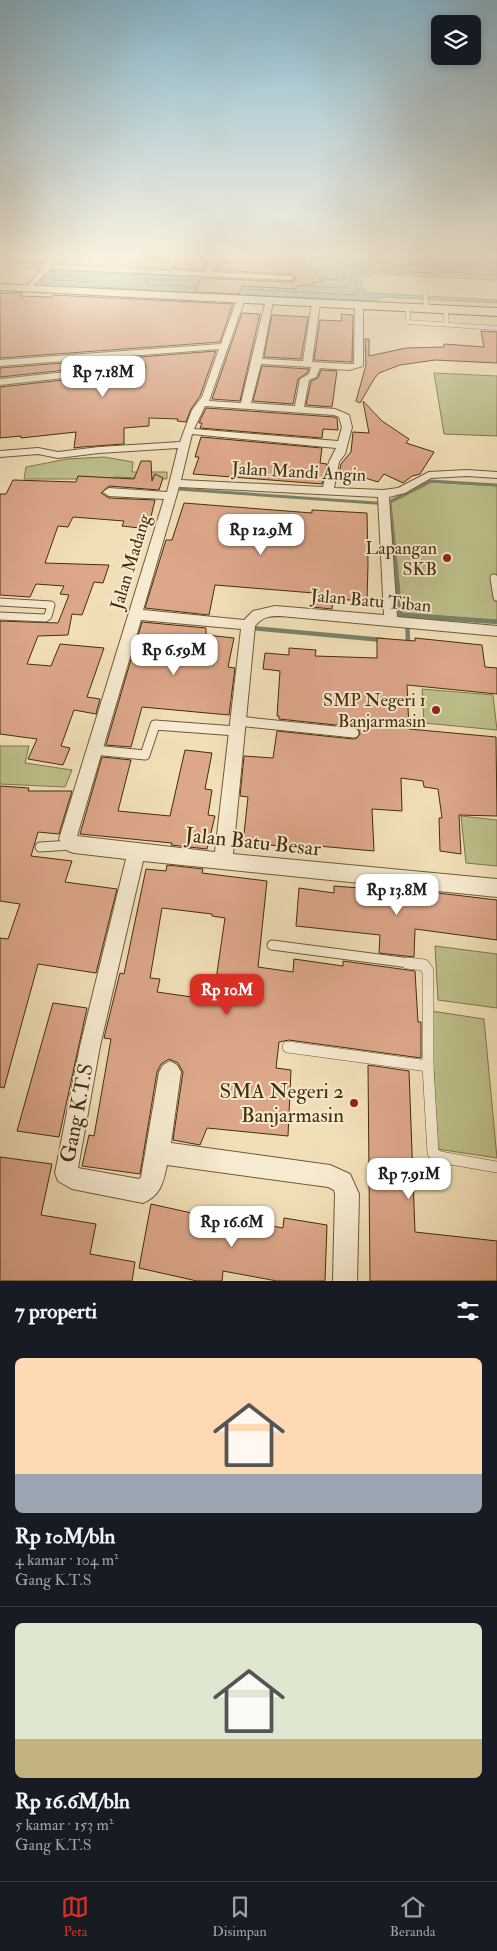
<!DOCTYPE html>
<html lang="id">
<head>
<meta charset="utf-8">
<style>
	:root { --surface:#171b24; --page:#20242c; --text:#f1f3f6; --muted:#9ea1a6; --line:#363941; --accent:#d93025 }
	body { margin:0; font-family:"IM FELL Double Pica",serif; background:var(--page); color:var(--text); height:100vh; display:flex; flex-direction:column; font-size:19px; white-space:nowrap }
	* { box-sizing:border-box; margin:0 }
	p { font-size:16px; color:var(--muted) }
	.icon { flex:none; width:28px; height:28px; fill:none; stroke:currentColor; stroke-width:2; stroke-linecap:round; stroke-linejoin:round }
	.map { position:relative; height:1281px; overflow:hidden }
	.sheet { display:flex; flex-direction:column; background:var(--surface); flex:1 }
	.sheet>* { flex:none }
	.buttons { position:absolute; left:431px; top:15px; display:grid; gap:10px }
	.buttons a { display:grid; place-items:center; width:50px; height:50px; border-radius:8px; background:var(--surface); box-shadow:0 2px 8px #0003; font-size:25px }
	.price { position:absolute; translate:-50% -42px; padding:0 11px; border-radius:10px; background:#fff; color:#222; font-size:16px; line-height:32px; filter:drop-shadow(0 1px 2px #0008) }
	.price::after { content:''; position:absolute; left:50%; top:30px; width:15px; height:11px; margin-left:-8px; background:inherit; clip-path:polygon(0 0,100% 0,50% 100%) }
	.price.on { background:var(--accent); color:#fff }
	ul { padding:0; list-style:none }
	li { display:grid; align-content:center; gap:10px; height:265px; padding:0 15px }
	li+li { border-top:1px solid var(--line) }
	li span { display:grid; place-items:center; height:155px; border-radius:8px; color:#555 }
	li>.icon { margin-inline-start:auto }
	span .icon { width:90px; height:90px; fill:#fffc; stroke-width:1 }
	li b { font-size:21px }
	h2 { display:flex; justify-content:space-between; align-items:center; height:60px; padding:0 15px; font-size:21px }
	.tabs { display:flex; justify-content:space-around; align-items:center; height:70px; border-top:1px solid var(--line); background:var(--surface); font-size:14px; color:var(--muted) }
	.tabs a { display:grid; justify-items:center; gap:2px }
	.tabs .on { color:var(--accent) }
	.map>svg:first-child { display:block }
	.green { fill:#bec08b; stroke:#82764a }
	.water { fill:#9cbda9; stroke:#798369 }
	.lines { fill:none; stroke-linecap:round; stroke-linejoin:round }
	.shore { stroke:#70755a; stroke-width:1 }
	.stream-far1 { stroke:#798369; stroke-width:3 }
	.stream { stroke:#798369; stroke-width:4.5 }
	.building { fill:#dda78a; stroke:#452d0a; fill-rule:evenodd }
	.service-far3-casing { stroke:#705a35; stroke-width:5 }
	.service-far2-casing { stroke:#705a35; stroke-width:9 }
	.service-far1-casing { stroke:#705a35; stroke-width:11 }
	.service-casing { stroke:#705a35; stroke-width:12 }
	.minor-casing { stroke:#705a35; stroke-width:2 }
	.secondary-casing { stroke:#452d0a; stroke-width:2 }
	.service-far3 { stroke:#f6ead0; stroke-width:4 }
	.service-far2 { stroke:#f6ead0; stroke-width:7 }
	.service-far1 { stroke:#f6ead0; stroke-width:9 }
	.service { stroke:#f6ead0; stroke-width:11 }
	.minor { fill:#f6ead0; fill-rule:evenodd }
	.secondary { fill:#f6ead0; fill-rule:evenodd }
	.poi-dot { fill:#8f2418; stroke:#f6ead0; stroke-width:2 }
	.labels { text-anchor:middle; dominant-baseline:central; stroke-width:4; stroke-linejoin:round; paint-order:stroke }
	.street-label { font-size:18px; fill:#452d0a; stroke:#f6ead0 }
	.poi-label { font-size:18px; fill:#452d0a; stroke:#f6ead0; text-anchor:end }
	.near-street-label { font-size:21px; fill:#452d0a; stroke:#f6ead0 }
	.near-poi-label { font-size:21px; fill:#452d0a; stroke:#f6ead0; text-anchor:end }
</style>
</head>
<body>
<div class="map">
<svg width="497" height="1281" viewBox="0 0 497 1281">
	<rect width="100%" height="100%" fill="#f1dfb7"/>
	<filter id="stains"><feTurbulence type="fractalNoise" baseFrequency=".004" numOctaves="4"/><feColorMatrix values="0 0 0 0 .2 0 0 0 0 .09 0 0 0 0 .02 0 0 0 .5 -.17"/></filter>
	<radialGradient id="worn" r=".72"><stop offset=".6" stop-color="#630" stop-opacity="0"/><stop offset="1" stop-color="#630" stop-opacity=".3"/></radialGradient>
	<g class="green">
		<polygon points="434,373 497,376 497,436 444,434"/>
		<polygon points="104,457 133,462 132,472 167,472 167,479 115,477 108,479 24,479 26,467 67,459"/>
		<polygon points="432,482 497,486 497,620 402,613 391,503"/>
		<polygon points="422,689 493,695 497,730 424,723"/>
		<polygon points="0,746 29,746 25,763 72,770 65,787 0,784"/>
		<polygon points="461,816 497,820 497,866 466,863"/>
		<polygon points="435,946 497,954 497,1008 438,1000"/>
		<polygon points="431,1011 484,1019 497,1158 437,1149"/>
	</g>
	<path class="water" d="M295,255H497V280L373,274L362,277C361,285 362,289 369,293L497,300V303L384,297L374,301L161,291L39,283L51,270C132,275 212,277 293,280Z"/>
	<g class="lines">
		<g class="shore">
			<polyline points="432,260 450,259 497,262"/>
			<polyline points="433,267 497,269"/>
			<polyline points="434,274 449,272 497,275"/>
			<polygon points="54,275 91,277 94,280 91,282 53,280 51,277"/>
			<path d="M322,279L342,280C352,247 379,256 407,258"/>
			<path d="M307,286L349,288C350,284 351,276 353,272C363,257 393,265 408,266"/>
			<polyline points="196,287 148,285 145,283 148,280 199,280"/>
			<path d="M242,289L357,295L359,292L356,284L357,277C370,263 392,270 409,272"/>
		</g>
		<g class="stream-far1">
			<polyline points="178,489 389,504 389,502 430,481 497,485"/>
			<polyline points="389,506 391,523"/>
		</g>
		<g class="stream">
			<polyline points="391,522 400,615 497,622"/>
			<polyline points="251,628 383,640"/>
			<polyline points="405,642 408,642 407,616"/>
		</g>
	</g>
	<g class="building">
		<polygon points="180,255 239,255 210,257 203,270 172,268"/>
		<polygon points="279,255 308,255 308,257 312,258 310,270 313,269 322,282 313,282 315,284 297,286 297,289 242,286 239,294 195,292 201,278 290,282 295,280 296,277 290,274 215,270 217,264 278,261 281,258"/>
		<polygon points="413,255 428,256 429,259 431,260 433,273 410,272 408,258 413,258"/>
		<polygon points="0,293 22,293 20,296 52,297 53,295 233,304 220,342 0,358"/>
		<polygon points="242,313 260,314 240,401 212,399"/>
		<polygon points="341,314 353,315 352,362 314,360 320,320 342,321"/>
		<polygon points="272,315 308,317 301,359 264,357"/>
		<polygon points="481,331 497,332 497,363 435,360 400,365 379,373 374,379 360,403 356,401 366,365 365,339 369,339 369,356 406,348 444,347 444,344 484,347"/>
		<polygon points="216,351 200,396 191,409 186,422 177,421 178,419 149,418 149,426 124,428 124,444 82,447 74,448 76,432 21,438 21,436 0,438 0,387 144,371 146,365 141,362 0,377 0,368"/>
		<polygon points="262,366 309,369 307,373 298,379 293,404 253,401"/>
		<polygon points="321,370 337,371 332,407 306,405 311,381 318,378"/>
		<polygon points="363,401 382,421 409,439 406,443 434,452 420,474 412,476 403,483 384,474 378,482 365,478 362,482 339,474 341,464 351,452 353,432 369,433"/>
		<polygon points="206,408 334,417 337,418 338,430 323,429 322,438 200,428 202,423 199,423"/>
		<polygon points="201,437 322,448 320,463 327,464 322,484 193,474 199,457 195,457"/>
		<polygon points="141,461 151,461 152,481 155,474 163,478 159,490 109,486 101,493 109,498 155,500 148,529 122,526 124,521 73,517 68,527 58,526 45,563 109,565 103,583 94,582 82,615 72,614 68,635 38,636 27,664 51,666 60,644 104,648 87,697 100,699 96,714 74,710 61,746 70,748 63,765 28,759 37,739 0,734 0,621 58,623 69,595 60,594 64,586 36,584 30,597 0,595 0,494 6,494 13,480 76,482 78,476 134,479"/>
		<polygon points="184,503 312,513 312,510 367,513 368,564 367,601 333,599 332,609 312,607 314,593 215,585 209,615 145,608 166,540 172,540"/>
		<polygon points="142,622 206,628 206,635 234,638 228,667 235,668 229,715 142,707 131,747 106,745"/>
		<polygon points="377,638 415,641 415,638 482,645 485,667 497,668 497,694 407,685 409,729 496,737 497,816 459,815 461,854 440,851 439,818 442,818 438,789 424,787 423,781 401,778 402,811 372,809 374,851 307,845 307,848 243,843 248,797 240,796 244,756 273,758 277,731 353,739 357,738 360,734 359,730 355,727 279,719 279,716 277,716 280,671 263,669 265,653 289,655 289,648 316,650 315,656 377,658"/>
		<polygon points="185,750 212,753 205,789 212,790 208,815 215,816 207,849 171,845 172,843 80,834 102,757 131,760 118,811 170,816"/>
		<polygon points="0,786 29,788 28,791 72,791 59,834 38,832 31,856 72,861 65,882 117,889 96,973 38,964 4,1088 0,1087 0,938 8,939 20,904 0,901"/>
		<path d="M167,865L203,869L202,873L267,881L258,967L293,972L294,959L343,966V961L415,971L418,1022H421V1058L289,1040L279,1042L276,1068L291,1070L288,1136L207,1128L200,1145L173,1140L183,1072L178,1063L169,1059L161,1064L157,1072L140,1174L82,1166L89,1135L94,1136L111,1039L104,1038L120,973L124,974L146,869L166,871ZM162,908L212,914V916L225,918L213,1000L157,992L160,979L150,978Z"/>
		<polygon points="334,886 372,889 372,892 421,899 421,891 497,900 497,940 415,929 414,957 405,956 379,953 380,935 296,926 299,888 334,893"/>
		<polygon points="53,1003 87,1008 59,1137 17,1131"/>
		<polygon points="368,1065 409,1071 415,1232 497,1241 497,1281 370,1281"/>
		<polygon points="0,1157 52,1164 41,1215 96,1224 90,1254 135,1262 132,1281 0,1281"/>
		<polygon points="151,1204 232,1222 233,1219 283,1228 284,1218 327,1225 325,1281 277,1281 223,1271 222,1281 197,1281 139,1268"/>
	</g>
	<g class="lines">
		<defs>
			<g id="service-far3">
				<polyline points="49,266 46,263 69,259 73,255"/>
				<polyline points="425,295 427,309"/>
				<polyline points="408,308 408,322 497,328"/>
				<polyline points="446,310 446,324"/>
			</g>
			<g id="service-far2">
				<polyline points="494,578 497,597"/>
				<polyline points="0,602 51,605 48,616 45,618 0,616"/>
			</g>
			<g id="service-far1">
				<polyline points="238,721 354,733"/>
				<polyline points="94,750 145,755 155,725 236,731"/>
				<polyline points="40,847 71,845"/>
				<polyline points="272,945 417,964"/>
			</g>
			<g id="service">
				<polyline points="407,963 424,965 428,971 428,1066"/>
				<polyline points="288,1047 428,1066 433,1153 440,1157 497,1167"/>
			</g>
			<g id="minor">
				<polygon points="114,255 122,255 113,267 204,272 210,259 215,258 275,255 279,257 278,259 216,262 212,272 290,276 294,278 290,280 51,269 29,290 25,288 43,268 0,266 0,262 106,267"/>
				<path d="M238,297L245,299L209,401L241,403L266,299L273,301L262,359L303,361L312,303L316,301L320,303L312,362L349,364H354L355,305L359,303L363,305V366L349,370L320,368L316,377L309,380L304,407L335,409L349,415L352,427L345,454L339,462L334,488L383,490L398,488L429,472L467,470L497,472V478L467,476L431,478L405,493L389,497L397,617L497,626V636L280,616C269,616 262,617 255,626L233,854L497,879V897L143,861L100,1046L78,1168L139,1179L141,1177L159,1072L163,1065L170,1061L177,1065L181,1072L171,1143L330,1165L350,1174L359,1194L357,1281H333L335,1194L334,1190L328,1187L167,1165C163,1183 161,1195 143,1203L72,1189L58,1181L55,1173L80,1046L126,859L74,853L68,851L59,839L164,499L109,496L103,492L109,488L167,492L178,448L99,453L58,458L38,454L0,457V451L38,448L58,452L99,447L180,442L192,410L202,397L219,349L0,366V360L221,344ZM261,364L311,367L309,374L300,379L295,406L251,403ZM205,406L334,415L339,417L342,427L338,441L194,429ZM192,434L336,448L329,462L323,487L181,480ZM179,487L378,497L384,615L275,606L253,611L244,620L143,610ZM141,620L241,629L215,852L77,836Z"/>
				<polygon points="141,364 144,365 144,369 0,385 0,379"/>
			</g>
			<polygon id="secondary" points="0,284 497,308 497,316 0,290"/>
		</defs>
		<use href="#service-far3" class="service-far3-casing"/>
		<use href="#service-far2" class="service-far2-casing"/>
		<use href="#service-far1" class="service-far1-casing"/>
		<use href="#service" class="service-casing"/>
		<use href="#minor" class="minor-casing"/>
		<use href="#secondary" class="secondary-casing"/>
		<use href="#service-far3" class="service-far3"/>
		<use href="#service-far2" class="service-far2"/>
		<use href="#service-far1" class="service-far1"/>
		<use href="#service" class="service"/>
		<use href="#minor" class="minor"/>
		<use href="#secondary" class="secondary"/>
	</g>
	<linearGradient id="sky" x2="0" y2="1"><stop stop-color="#89b8cf"/><stop offset="0.59" stop-color="#f9f1df"/><stop offset="1" stop-color="#f9f1df" stop-opacity="0"/></linearGradient>
	<rect width="497" height="434" fill="url(#sky)"/>
	<g class="poi-dot">
		<circle cx="447" cy="558" r="5"/>
		<circle cx="436" cy="710" r="5"/>
		<circle cx="354" cy="1103" r="5"/>
	</g>
	<g class="labels">
		<g class="street-label">
			<text transform="translate(299 472) rotate(3)">Jalan Mandi Angin</text>
			<text transform="translate(131 562) rotate(-73)">Jalan Madang</text>
			<text transform="translate(371 601) rotate(5)">Jalan Batu Tiban</text>
		</g>
		<g class="poi-label">
			<text x="437" y="548">Lapangan<tspan x="437" dy="21">SKB</tspan></text>
			<text x="426" y="700">SMP Negeri 1<tspan x="426" dy="21">Banjarmasin</tspan></text>
		</g>
		<g class="near-street-label">
			<text transform="translate(253 842) rotate(6)">Jalan Batu Besar</text>
			<text transform="translate(77 1113) rotate(-79)">Gang K.T.S</text>
		</g>
		<g class="near-poi-label">
			<text x="344" y="1091">SMA Negeri 2<tspan x="344" dy="24">Banjarmasin</tspan></text>
		</g>
	</g>
	<rect width="100%" height="100%" filter="url(#stains)"/>
	<rect width="100%" height="100%" fill="url(#worn)"/>
</svg>
<div class="buttons">
<a><svg class="icon" aria-label="layers" viewBox="0 0 24 24"><path d="M12 4l9 5-9 5-9-5zM3 14l9 5 9-5"/></svg></a>
</div>
<b class="price" style="left:103px;top:398px">Rp 7.18M</b>
<b class="price" style="left:261px;top:556px">Rp 12.9M</b>
<b class="price" style="left:174px;top:676px">Rp 6.59M</b>
<b class="price" style="left:397px;top:916px">Rp 13.8M</b>
<b class="price on" style="left:227px;top:1016px">Rp 10M</b>
<b class="price" style="left:409px;top:1200px">Rp 7.91M</b>
<b class="price" style="left:232px;top:1248px">Rp 16.6M</b>
</div>
<section class="sheet">
<h2>7 properti<svg class="icon" aria-label="filters" viewBox="0 0 24 24"><path d="M4 7h16M4 17h16"/><circle cx="9" cy="7" r="2"/><circle cx="15" cy="17" r="2"/></svg></h2>
<ul>
<li><span style="background:linear-gradient(#ffd9b3 75%,#9aa5b1 0)"><svg class="icon" aria-label="home" viewBox="0 0 24 24"><path d="M3 11l9-7 9 7M6 9v11h12V9"/></svg></span><div><b>Rp 10M/bln</b><p>4 kamar · 104 m²</p><p>Gang K.T.S</p></div></li>
<li><span style="background:linear-gradient(#dfe7d0 75%,#c2b280 0)"><svg class="icon" aria-label="home" viewBox="0 0 24 24"><path d="M3 11l9-7 9 7M6 9v11h12V9"/></svg></span><div><b>Rp 16.6M/bln</b><p>5 kamar · 153 m²</p><p>Gang K.T.S</p></div></li>
</ul>
</section>
<nav class="tabs">
<a class="on"><svg class="icon" aria-label="map" viewBox="0 0 24 24"><path d="M3 6l6-2 6 2 6-2v14l-6 2-6-2-6 2zM9 4v14M15 6v14"/></svg>Peta</a>
<a><svg class="icon" aria-label="saved" viewBox="0 0 24 24"><path d="M7 4h10v16l-5-4-5 4z"/></svg>Disimpan</a>
<a><svg class="icon" aria-label="home" viewBox="0 0 24 24"><path d="M3 11l9-7 9 7M6 9v11h12V9"/></svg>Beranda</a>
</nav>
</body>
</html>
